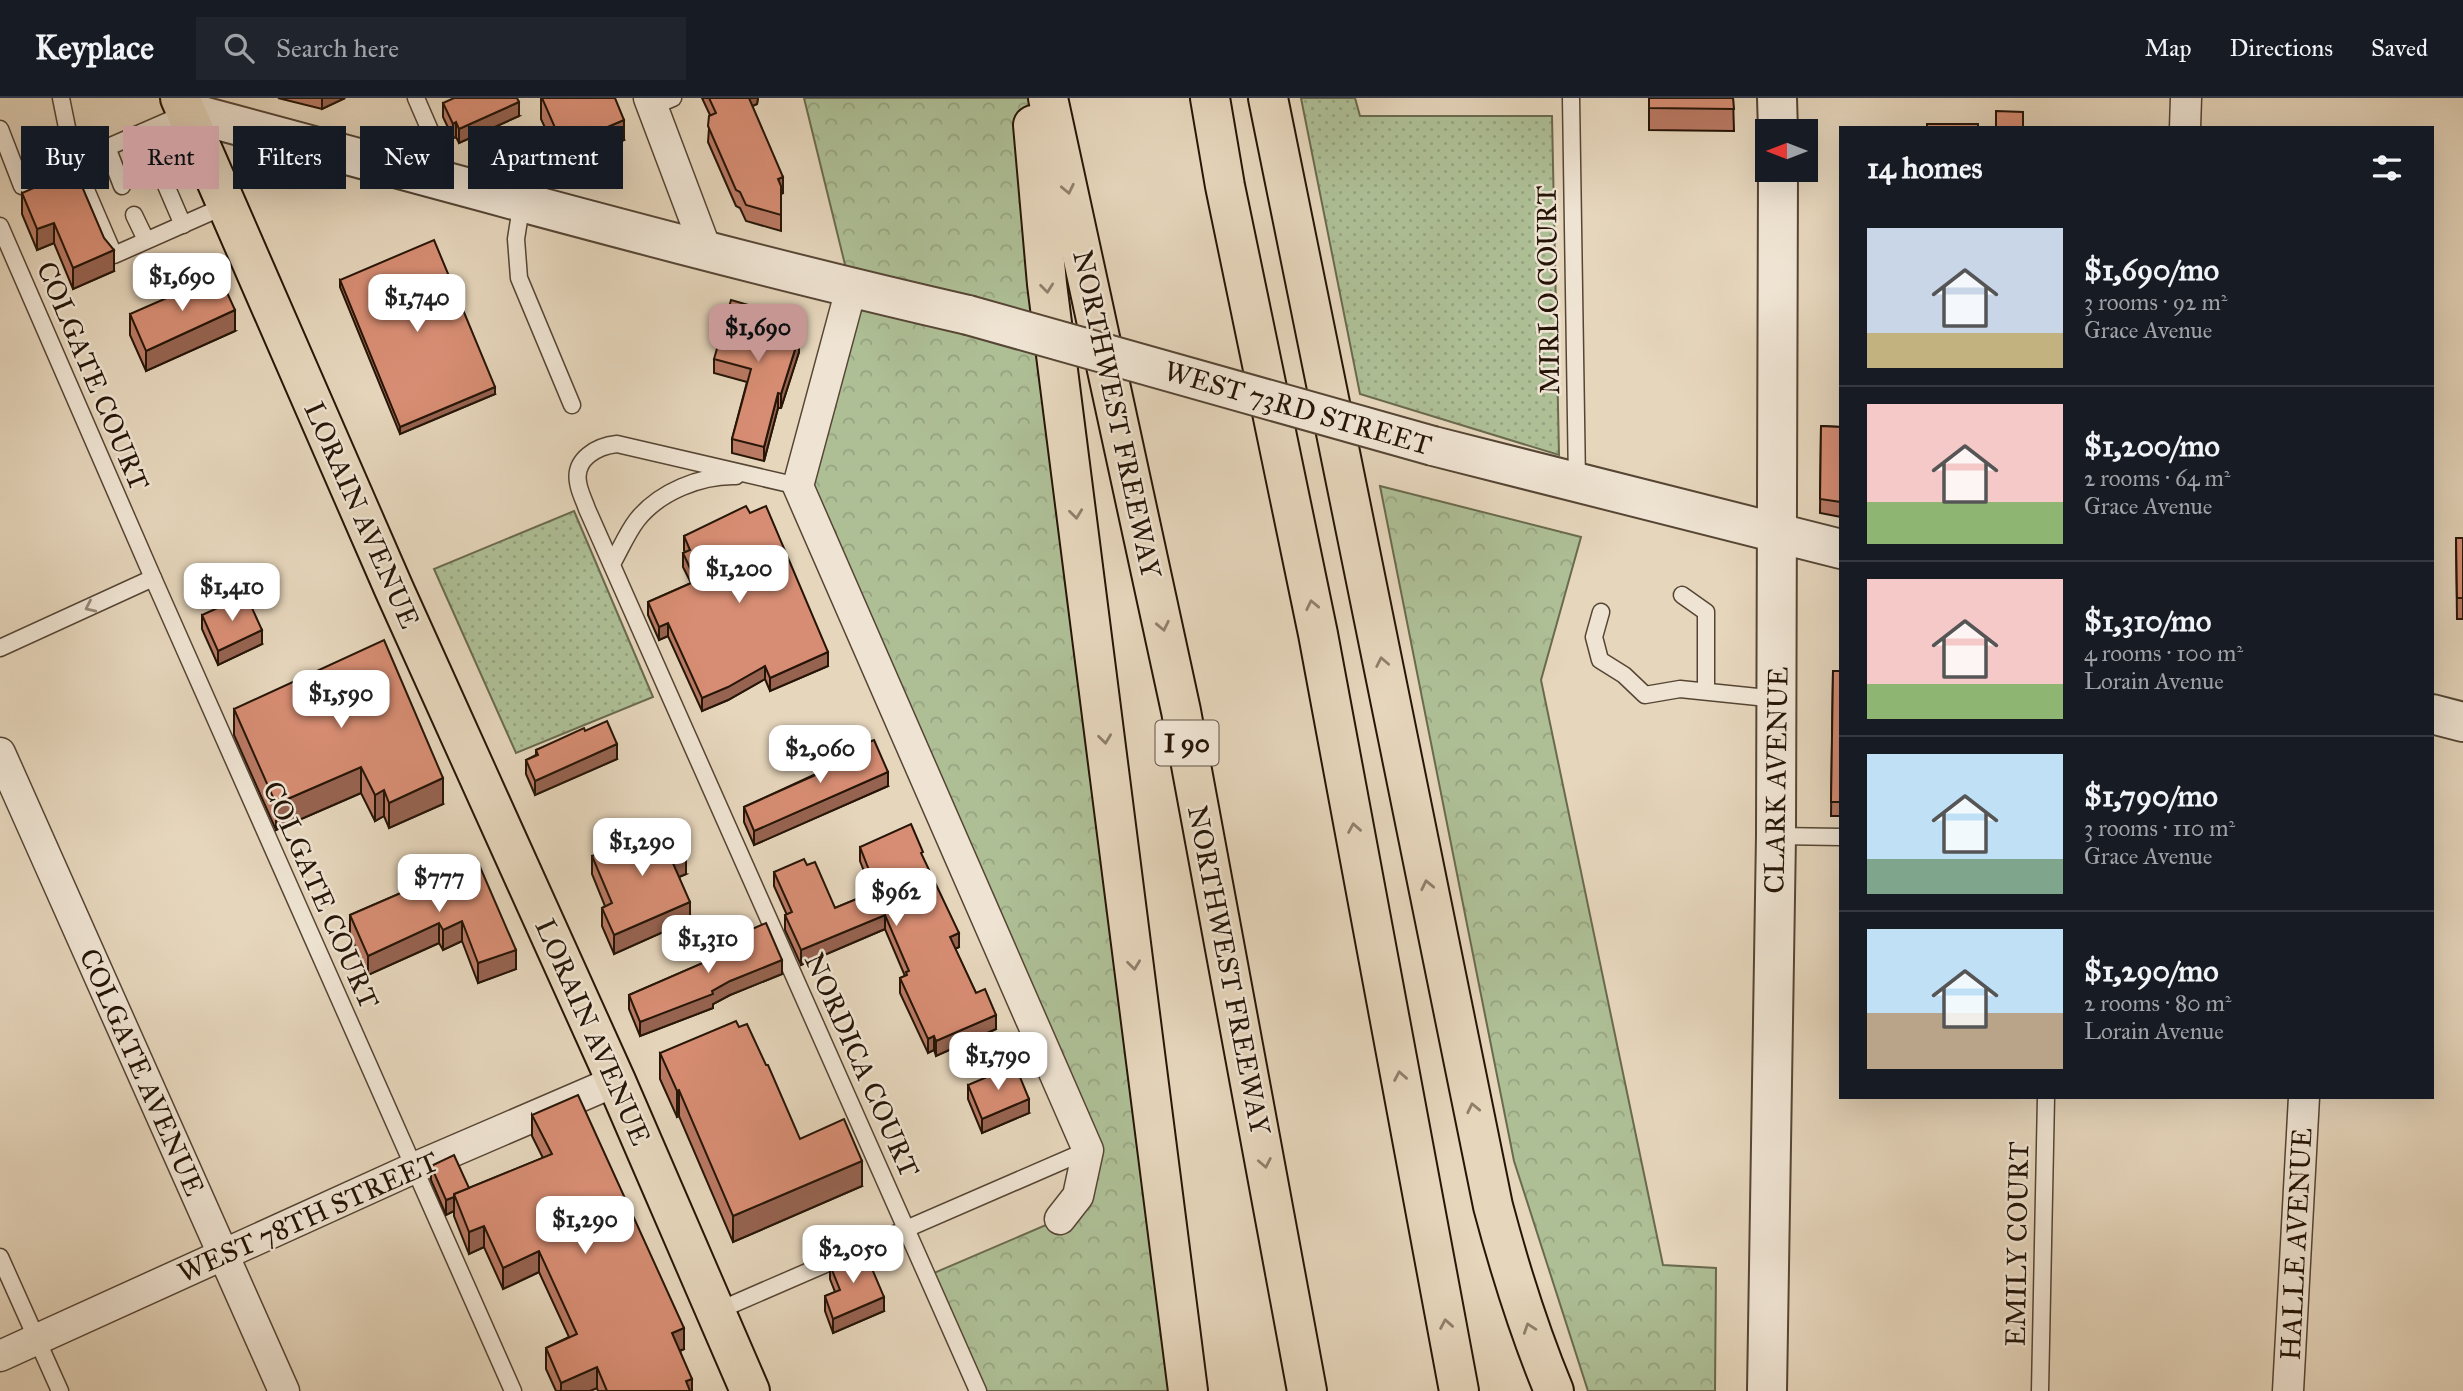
<!DOCTYPE html>
<html lang="en">
<head>
<meta charset="utf-8">
<style>
	:root { --surface:#171b24; --page:#20242c; --text:#f1f3f6; --muted:#9ea1a6; --line:#363941; --accent:#c59692 }
	body { margin:0; font-family:"IM FELL Great Primer",serif; background:var(--page); color:var(--text); height:100vh; display:flex; flex-direction:column; font-size:26px; white-space:nowrap }
	* { box-sizing:border-box; margin:0 }
	p { font-size:23px; color:var(--muted) }
	.icon { flex:none; width:38px; height:38px; fill:none; stroke:currentColor; stroke-width:2; stroke-linecap:round; stroke-linejoin:round }
	.map { position:relative; flex:1; overflow:hidden }
	.side { position:absolute; left:1839px; top:28px; width:595px; height:973px; display:flex; flex-direction:column; background:var(--surface); border-radius:0px; box-shadow:0 7px 28px #0002 }
	.side>* { flex:none }
	.top-card { position:absolute; left:21px; top:28px; width:665px; height:63px; display:flex; gap:14px }
	.needle { width:46px; rotate:270deg }
	.tools { position:absolute; left:1755px; top:21px; display:grid; gap:14px }
	.tools a { display:grid; place-items:center; width:63px; height:63px; border-radius:0px; background:var(--surface); box-shadow:0 7px 28px #0002; font-size:35px }
	.price { position:absolute; translate:-50% -60px; padding:0 16px; border-radius:14px; background:#fff; color:#222; font-size:23px; line-height:46px; filter:drop-shadow(0 2px 4px #0008) }
	.price::after { content:''; position:absolute; left:50%; top:42px; width:21px; height:16px; margin-left:-10px; background:inherit; clip-path:polygon(0 0,100% 0,50% 100%) }
	.price.current { background:var(--accent); color:#111 }
	ul { padding:0; list-style:none }
	li { display:flex; align-items:center; gap:21px; height:175px; padding:0 28px }
	li+li { border-top:2px solid var(--line) }
	li span { display:grid; place-items:center; flex:none; width:196px; height:140px; border-radius:0px; color:#555 }
	li>.icon { margin-inline-start:auto }
	span .icon { width:84px; height:84px; fill:#fffc; stroke-width:1 }
	li b { font-size:30px }
	h2 { display:flex; justify-content:space-between; align-items:center; height:84px; padding:0 28px; font-size:30px }
	.chip { padding:0 24px; border-radius:0px; background:var(--surface); box-shadow:0 7px 28px #0002; font-size:24px; line-height:63px }
	.chip.current { background:var(--accent); color:#111 }
	header { display:flex; align-items:center; gap:42px; box-sizing:border-box; height:98px; padding:0 35px; background:var(--surface); border-bottom:2px solid var(--line) }
	header strong { font-size:33px }
	nav { display:flex; gap:38px; margin-inline-start:auto; font-size:24px }
	.search { width:490px; height:63px; background:var(--page); display:flex; align-items:center; gap:18px; box-sizing:border-box; padding:0 24px; border-radius:0px; color:var(--muted); font-size:26px }
	.map>svg:first-child { display:block }
	.grass { fill:url(#grass-dots); stroke:#6a6a4e; stroke-width:2 }
	.forest { fill:url(#forest-crowns); stroke:#6a6a4e; stroke-width:2 }
	.lines { fill:none; stroke-linecap:round; stroke-linejoin:round }
	.service-casing { stroke:#564534; stroke-width:19 }
	.minor-casing { stroke:#564534; stroke-width:33 }
	.tertiary-casing { stroke:#564534; stroke-width:42 }
	.primary-casing { stroke:#261507; stroke-width:42 }
	.motorway-casing { stroke:#261507; stroke-width:42 }
	.service { stroke:#efe4d3; stroke-width:16 }
	.minor { stroke:#efe4d3; stroke-width:30 }
	.tertiary { stroke:#efe4d3; stroke-width:38 }
	.primary { stroke:#e6d6bc; stroke-width:38 }
	.motorway { stroke:#e6d6bc; stroke-width:38 }
	.tertiary-bridge-casing { stroke:#564534; stroke-width:42; stroke-linecap:butt }
	.tertiary-bridge { stroke:#efe4d3; stroke-width:38 }
	.wall { fill:#b97963; stroke:#261507; stroke-width:2 }
	.shaded-wall { fill:#966350; stroke:#261507; stroke-width:2 }
	.building { fill:#d78d73; stroke:#261507; stroke-width:2 }
	.oneway { stroke:#907f6b }
	.oneway2 { stroke:#958777 }
	.labels { text-anchor:middle; dominant-baseline:central; stroke-width:5; stroke-linejoin:round; paint-order:stroke }
	.shield { fill:#efe4d3; stroke:#625344; stroke-width:2 }
	.shield-label { font-size:26px; font-weight:bold; fill:#261507 }
	.street-label { font-size:28px; fill:#261507; stroke:#efe4d3 }
</style>
</head>
<body>
<header>
<strong>Keyplace</strong>
<div class="search"><svg class="icon" aria-label="search" viewBox="0 0 24 24"><circle cx="10" cy="10" r="6"/><path d="M15 15l6 6"/></svg>Search here</div>
<nav><a>Map</a><a>Directions</a><a>Saved</a></nav>
</header>
<div class="map">
<svg width="2463" height="1293" viewBox="0 0 2463 1293">
	<defs>
		<pattern id="grass-dots" width="8" height="8" patternUnits="userSpaceOnUse" patternTransform="scale(1.75)"><rect width="8" height="8" fill="#aebf96"/><path d="M2 2h.1M6 6h.1" fill="none" stroke="#96a380" stroke-width="1.8" stroke-linecap="round"/></pattern>
		<pattern id="forest-crowns" width="20" height="18" patternUnits="userSpaceOnUse" patternTransform="scale(1.75)"><rect width="20" height="18" fill="#aebf96"/><path d="M2 6a3 3 0 1 1 6 0M12 15a3 3 0 1 1 6 0" fill="none" stroke="#96a380"/></pattern>
	</defs>
	<rect width="100%" height="100%" fill="#e6d6bc"/>
	<filter id="stains"><feTurbulence type="fractalNoise" baseFrequency=".00286" numOctaves="4"/><feColorMatrix values="0 0 0 0 .2 0 0 0 0 .09 0 0 0 0 .02 0 0 0 .5 -.17"/></filter>
	<radialGradient id="worn" r=".72"><stop offset=".6" stop-color="#630" stop-opacity="0"/><stop offset="1" stop-color="#630" stop-opacity=".3"/></radialGradient>
	<g class="grass">
		<polygon points="1301,0 1355,0 1360,18 1552,18 1559,357 1360,296"/>
		<polygon points="574,413 653,599 516,655 434,471"/>
	</g>
	<g class="forest">
		<polygon points="804,0 1031,0 1188,1293 978,1293 927,1178 1060,1121 1088,1052 798,388 851,191"/>
		<polygon points="1380,388 1581,439 1541,582 1663,1167 1716,1170 1715,1293 1588,1293 1514,1063"/>
	</g>
	<g class="lines">
		<defs>
			<g id="service">
				<polyline points="416,0 451,81"/>
				<polyline points="1571,0 1577,384"/>
				<polyline points="652,9 673,0"/>
				<polyline points="186,15 74,64 114,157 227,107"/>
				<polyline points="0,31 22,88 74,64 61,0"/>
				<polyline points="143,34 183,127"/>
				<polyline points="107,49 122,88"/>
				<polyline points="522,103 516,141 519,180 572,307"/>
				<polyline points="134,117 146,142"/>
				<polyline points="0,128 153,480 513,1293"/>
				<path d="M798,388L617,346C597,348 574,361 578,384C579,393 584,402 587,411L978,1293"/>
				<path d="M612,466C620,452 627,435 637,422C659,394 701,377 736,378"/>
				<polyline points="1682,497 1706,514 1706,592"/>
				<polyline points="1601,514 1594,539 1600,562 1624,577 1645,597 1680,591 1777,601"/>
				<polyline points="0,550 153,480"/>
				<polyline points="1776,738 1841,739"/>
				<polyline points="0,1159 60,1293"/>
				<polyline points="715,1214 1088,1052"/>
				<polyline points="2040,1293 2046,999"/>
			</g>
			<g id="minor">
				<polyline points="649,0 707,154"/>
				<polyline points="2185,30 2186,0"/>
				<polyline points="851,191 798,388 1088,1052 1078,1098 1060,1121"/>
				<polyline points="0,655 284,1293"/>
				<polyline points="0,1258 414,1070 616,983"/>
				<polyline points="2288,1293 2304,999"/>
			</g>
			<g id="tertiary">
				<polyline points="1777,0 1778,33"/>
				<path d="M187,14C447,83 706,157 968,217"/>
				<polyline points="1433,348 1841,451"/>
				<polyline points="2432,616 2463,624"/>
				<polyline points="1767,1293 1776,738 1778,72"/>
			</g>
			<polyline id="primary" points="180,0 394,491 616,983 750,1293"/>
			<g id="motorway">
				<polyline points="1048,0 1181,613 1307,1293"/>
				<polyline points="1210,0 1225,88 1318,536 1459,1293"/>
				<path d="M1268,0L1493,1108C1510,1172 1529,1233 1554,1293"/>
				<polyline points="1033,27 1047,186 1188,1293"/>
			</g>
		</defs>
		<use href="#service" class="service-casing"/>
		<use href="#minor" class="minor-casing"/>
		<use href="#tertiary" class="tertiary-casing"/>
		<use href="#primary" class="primary-casing"/>
		<use href="#motorway" class="motorway-casing"/>
		<use href="#service" class="service"/>
		<use href="#minor" class="minor"/>
		<use href="#tertiary" class="tertiary"/>
		<use href="#primary" class="primary"/>
		<use href="#motorway" class="motorway"/>
		<defs>
			<polyline id="tertiary-bridge" points="968,217 1433,348"/>
		</defs>
		<use href="#tertiary-bridge" class="tertiary-bridge-casing"/>
		<use href="#tertiary-bridge" class="tertiary-bridge"/>
	</g>
	<g class="wall">
		<polygon points="278,0 345,0 322,11"/>
		<polygon points="541,0 624,42 563,69 541,21"/>
		<polygon points="702,0 758,0 757,6 752,8 783,95 781,96 781,133 746,123 740,110 736,108 708,44 710,17"/>
		<polygon points="1649,0 1733,0 1734,33 1649,32"/>
		<polygon points="443,5 519,18 459,45 456,39 453,40 443,19"/>
		<polygon points="22,95 114,173 73,191 54,145 37,152 22,116"/>
		<polygon points="340,182 495,296 400,336 340,189"/>
		<polygon points="130,216 235,233 146,273 130,237"/>
		<polygon points="797,235 796,238 799,254 781,310 778,310 764,363 732,355 732,341 747,284 714,275 714,261"/>
		<polygon points="1821,328 1841,329 1841,419 1820,415"/>
		<polygon points="750,415 828,568 770,593 765,581 728,602 702,613 668,538 659,542 648,517 648,504 691,485 683,469 683,455 685,455 684,452 684,438"/>
		<polygon points="2456,440 2463,440 2463,521 2457,521"/>
		<polygon points="202,517 262,546 218,567 202,531"/>
		<polygon points="1833,573 1841,573 1841,718 1831,718"/>
		<polygon points="234,611 443,706 389,730 384,718 375,723 361,695 276,732 234,637"/>
		<polygon points="585,633 617,661 535,697 526,676 526,662 536,657 536,652"/>
		<polygon points="838,657 888,688 754,747 744,724 744,709 818,675 818,671 822,669 822,667 838,660"/>
		<polygon points="860,749 923,760 959,849 955,851 976,895 996,931 936,958 934,952 928,955 900,895 900,880 905,878 885,831 801,867 785,832 785,817 787,817 774,788 774,774 807,767 835,810 871,795 871,791 860,763"/>
		<polygon points="592,758 686,776 679,779 690,822 614,856 602,828 602,810 605,808 592,776"/>
		<polygon points="477,762 516,871 478,885 462,843 443,852 439,845 368,877 350,837 350,817"/>
		<polygon points="731,840 782,876 730,897 713,906 713,910 640,938 629,911 629,897 731,853"/>
		<polygon points="660,955 800,1041 862,1088 733,1144 679,1018 677,1019 660,981"/>
		<polygon points="968,987 1029,1015 982,1035 968,1001"/>
		<polygon points="532,1017 684,1251 680,1253 692,1293 598,1293 597,1290 590,1293 556,1293 546,1271 546,1250 569,1239 539,1174 503,1191 484,1149 469,1156 454,1118 454,1113 446,1117 431,1082 431,1068 469,1090 543,1060 532,1038"/>
		<polygon points="830,1167 884,1213 833,1235 825,1213 825,1198 835,1194 830,1181"/>
	</g>
	<g class="shaded-wall">
		<polygon points="322,0 345,0 322,11"/>
		<polygon points="746,0 758,0 757,6 746,11"/>
		<polygon points="519,4 519,18 459,45 459,31"/>
		<polygon points="624,22 624,42 563,69 563,48"/>
		<polygon points="456,24 456,39 453,40 453,26"/>
		<polygon points="783,79 783,95 778,97 778,81"/>
		<polygon points="54,125 54,145 37,152 37,131"/>
		<polygon points="114,152 114,173 73,191 73,170"/>
		<polygon points="235,212 235,233 146,273 146,253"/>
		<polygon points="797,221 797,235 792,251 792,237"/>
		<polygon points="799,239 799,254 781,310 781,296"/>
		<polygon points="495,289 495,296 400,336 400,329"/>
		<polygon points="778,295 778,310 764,363 764,349"/>
		<polygon points="668,525 668,538 659,542 659,529"/>
		<polygon points="262,532 262,546 218,567 218,553"/>
		<polygon points="828,554 828,568 770,593 770,580"/>
		<polygon points="765,568 765,581 728,602 702,613 702,600"/>
		<polygon points="617,646 617,661 535,697 535,683"/>
		<polygon points="361,669 361,695 276,732 276,706"/>
		<polygon points="888,674 888,688 754,747 754,733"/>
		<polygon points="443,680 443,706 389,730 389,705"/>
		<polygon points="384,692 384,718 375,723 375,697"/>
		<polygon points="686,758 686,776 672,782 672,763"/>
		<polygon points="690,804 690,822 614,856 614,837"/>
		<polygon points="885,817 885,831 801,867 801,852"/>
		<polygon points="462,823 462,843 443,852 443,832"/>
		<polygon points="439,825 439,845 368,877 368,858"/>
		<polygon points="959,835 959,849 950,853 950,839"/>
		<polygon points="516,852 516,871 478,885 478,865"/>
		<polygon points="782,862 782,876 730,897 713,906 713,910 640,938 640,924 712,893 730,883"/>
		<polygon points="996,917 996,931 936,958 936,943"/>
		<polygon points="934,938 934,952 928,955 928,941"/>
		<polygon points="679,992 679,1018 677,1019 677,993"/>
		<polygon points="1029,1001 1029,1015 982,1035 982,1021"/>
		<polygon points="862,1063 862,1088 733,1144 733,1118"/>
		<polygon points="454,1099 454,1113 446,1117 446,1102"/>
		<polygon points="484,1128 484,1149 469,1156 469,1134"/>
		<polygon points="539,1153 539,1174 503,1191 503,1170"/>
		<polygon points="884,1199 884,1213 833,1235 833,1221"/>
		<polygon points="684,1230 684,1251 672,1256 672,1235"/>
		<polygon points="597,1269 597,1290 590,1293 561,1293 561,1285"/>
		<polygon points="692,1281 692,1293 686,1293 686,1283"/>
	</g>
	<g class="building">
		<polygon points="454,0 517,0 519,4 459,31 456,24 453,26 443,5"/>
		<polygon points="542,0 615,0 624,22 563,48"/>
		<polygon points="709,0 749,0 783,79 778,81 781,88 781,117 746,107 740,94 736,92 708,28 709,18 716,15"/>
		<polygon points="1649,0 1733,0 1734,11 1649,10"/>
		<polygon points="1996,13 2023,14 2023,30 1996,30"/>
		<rect x="1927" y="26" width="51" height="4"/>
		<polygon points="75,72 104,140 114,152 73,170 54,125 37,131 22,95"/>
		<polygon points="434,142 495,289 400,329 340,182"/>
		<polygon points="219,177 235,212 146,253 130,216"/>
		<polygon points="731,202 797,221 792,237 799,239 781,296 778,295 764,349 732,341 751,271 714,261"/>
		<polygon points="1821,328 1841,329 1841,404 1820,401"/>
		<polygon points="746,408 750,415 766,408 828,554 770,580 765,568 728,589 702,600 668,525 659,529 648,504 696,483 683,455 690,452 684,438"/>
		<polygon points="2456,440 2463,440 2463,500 2457,500"/>
		<polygon points="246,497 262,532 218,553 202,517"/>
		<polygon points="384,542 443,680 389,705 384,692 375,697 361,669 276,706 234,611"/>
		<polygon points="1833,573 1841,573 1841,704 1831,704"/>
		<polygon points="607,623 617,646 535,683 526,662 538,657 536,652 584,630 585,633"/>
		<polygon points="874,642 888,674 754,733 744,709 820,675 818,671 823,669 822,667 839,659 838,657"/>
		<polygon points="671,724 686,758 672,763 690,804 614,837 602,810 612,805 592,758"/>
		<polygon points="911,726 923,754 921,755 959,835 950,839 976,895 985,891 996,917 936,943 934,938 928,941 900,880 907,877 906,874 909,873 885,817 801,852 785,817 792,814 774,774 804,761 807,767 815,764 835,810 874,794 871,786 874,785 860,749"/>
		<polygon points="477,762 516,852 478,865 462,823 443,832 439,825 368,858 350,817"/>
		<polygon points="766,825 782,862 730,883 712,893 713,896 640,924 629,897 735,851 731,840"/>
		<polygon points="736,923 739,929 747,926 766,967 768,967 800,1041 844,1021 862,1063 733,1118 679,992 677,993 660,955"/>
		<polygon points="1015,967 1029,1001 982,1021 968,987"/>
		<polygon points="578,997 684,1230 672,1235 692,1281 686,1283 690,1293 607,1293 597,1269 561,1285 546,1250 577,1236 539,1153 503,1170 484,1128 469,1134 454,1096 552,1056 532,1017"/>
		<polygon points="454,1057 469,1090 454,1096 454,1099 446,1102 431,1068"/>
		<polygon points="864,1152 884,1199 833,1221 825,1198 840,1192 830,1167"/>
	</g>
	<defs><path id="oneway-chevron" d="M-2-3.5L2.5 0L-2 3.5" fill="none" stroke-width="1.6" stroke-linecap="round" stroke-linejoin="round" transform="scale(1.75)"/></defs>
	<g class="oneway">
		<use href="#oneway-chevron" transform="translate(1068 91) rotate(78)"/>
		<use href="#oneway-chevron" transform="translate(1047 190) rotate(84)"/>
		<use href="#oneway-chevron" transform="translate(1076 416) rotate(83)"/>
		<use href="#oneway-chevron" transform="translate(1312 507) rotate(-102)"/>
		<use href="#oneway-chevron" transform="translate(1163 528) rotate(78)"/>
		<use href="#oneway-chevron" transform="translate(1382 564) rotate(-101)"/>
		<use href="#oneway-chevron" transform="translate(1105 641) rotate(83)"/>
		<use href="#oneway-chevron" transform="translate(1354 730) rotate(-100)"/>
		<use href="#oneway-chevron" transform="translate(1427 787) rotate(-102)"/>
		<use href="#oneway-chevron" transform="translate(1134 867) rotate(83)"/>
		<use href="#oneway-chevron" transform="translate(1400 978) rotate(-100)"/>
		<use href="#oneway-chevron" transform="translate(1473 1010) rotate(-102)"/>
		<use href="#oneway-chevron" transform="translate(1265 1065) rotate(79)"/>
		<use href="#oneway-chevron" transform="translate(1446 1226) rotate(-100)"/>
		<use href="#oneway-chevron" transform="translate(1529 1230) rotate(-109)"/>
	</g>
	<use class="oneway2" href="#oneway-chevron" transform="translate(90 509) rotate(155)"/>
	<g class="labels">
		<rect class="shield" x="1155.5" y="622.5" width="63" height="45" rx="5"/>
		<g class="shield-label">
			<text x="1187" y="645">I 90</text>
		</g>
		<g class="street-label">
			<text transform="translate(1548 192) rotate(-91)">MIRLO COURT</text>
			<text transform="translate(93 278) rotate(67)">COLGATE COURT</text>
			<text transform="translate(1298 310) rotate(16)">WEST 73RD STREET</text>
			<text transform="translate(1117 316) rotate(78)">NORTHWEST FREEWAY</text>
			<text transform="translate(362 417) rotate(66)">LORAIN AVENUE</text>
			<text transform="translate(1776 682) rotate(-89)">CLARK AVENUE</text>
			<text transform="translate(321 797) rotate(66)">COLGATE COURT</text>
			<text transform="translate(1229 872) rotate(79)">NORTHWEST FREEWAY</text>
			<text transform="translate(593 934) rotate(66)">LORAIN AVENUE</text>
			<text transform="translate(862 967) rotate(66)">NORDICA COURT</text>
			<text transform="translate(142 974) rotate(66)">COLGATE AVENUE</text>
			<text transform="translate(308 1119) rotate(-24)">WEST 78TH STREET</text>
			<text transform="translate(2017 1146) rotate(-89)">EMILY COURT</text>
			<text transform="translate(2296 1146) rotate(-87)">HALLE AVENUE</text>
		</g>
	</g>
	<rect width="100%" height="100%" filter="url(#stains)"/>
	<rect width="100%" height="100%" fill="url(#worn)"/>
</svg>
<div class="tools">
<a><svg class="needle" viewBox="-14 -14 28 28"><path d="M0-13l5 13h-10z" fill="#e53935"/><path d="M0 13l5-13h-10z" fill="#9ea1a6"/></svg></a>
</div>
<b class="price" style="left:182px;top:215px">$1,690</b>
<b class="price" style="left:417px;top:236px">$1,740</b>
<b class="price current" style="left:758px;top:266px">$1,690</b>
<b class="price" style="left:739px;top:507px">$1,200</b>
<b class="price" style="left:232px;top:525px">$1,410</b>
<b class="price" style="left:341px;top:632px">$1,590</b>
<b class="price" style="left:820px;top:687px">$2,060</b>
<b class="price" style="left:642px;top:780px">$1,290</b>
<b class="price" style="left:439px;top:816px">$777</b>
<b class="price" style="left:896px;top:830px">$962</b>
<b class="price" style="left:708px;top:877px">$1,310</b>
<b class="price" style="left:998px;top:994px">$1,790</b>
<b class="price" style="left:585px;top:1158px">$1,290</b>
<b class="price" style="left:853px;top:1187px">$2,050</b>
<div class="top-card">
<a class="chip">Buy</a>
<a class="chip current">Rent</a>
<a class="chip">Filters</a>
<a class="chip">New</a>
<a class="chip">Apartment</a>
</div>
<section class="side">
<h2>14 homes<svg class="icon" aria-label="filters" viewBox="0 0 24 24"><path d="M4 7h16M4 17h16"/><circle cx="9" cy="7" r="2"/><circle cx="15" cy="17" r="2"/></svg></h2>
<ul>
<li><span style="background:linear-gradient(#c9d6e8 75%,#c2b280 0)"><svg class="icon" aria-label="home" viewBox="0 0 24 24"><path d="M3 11l9-7 9 7M6 9v11h12V9"/></svg></span><div><b>$1,690/mo</b><p>3 rooms · 92 m²</p><p>Grace Avenue</p></div></li>
<li><span style="background:linear-gradient(#f6c9c9 70%,#8fb573 0)"><svg class="icon" aria-label="home" viewBox="0 0 24 24"><path d="M3 11l9-7 9 7M6 9v11h12V9"/></svg></span><div><b>$1,200/mo</b><p>2 rooms · 64 m²</p><p>Grace Avenue</p></div></li>
<li><span style="background:linear-gradient(#f6c9c9 75%,#8fb573 0)"><svg class="icon" aria-label="home" viewBox="0 0 24 24"><path d="M3 11l9-7 9 7M6 9v11h12V9"/></svg></span><div><b>$1,310/mo</b><p>4 rooms · 100 m²</p><p>Lorain Avenue</p></div></li>
<li><span style="background:linear-gradient(#bfe0f5 75%,#7fa58c 0)"><svg class="icon" aria-label="home" viewBox="0 0 24 24"><path d="M3 11l9-7 9 7M6 9v11h12V9"/></svg></span><div><b>$1,790/mo</b><p>3 rooms · 110 m²</p><p>Grace Avenue</p></div></li>
<li><span style="background:linear-gradient(#bfe0f5 60%,#b9a48a 0)"><svg class="icon" aria-label="home" viewBox="0 0 24 24"><path d="M3 11l9-7 9 7M6 9v11h12V9"/></svg></span><div><b>$1,290/mo</b><p>2 rooms · 80 m²</p><p>Lorain Avenue</p></div></li>
</ul>
</section>
</div>
</body>
</html>
